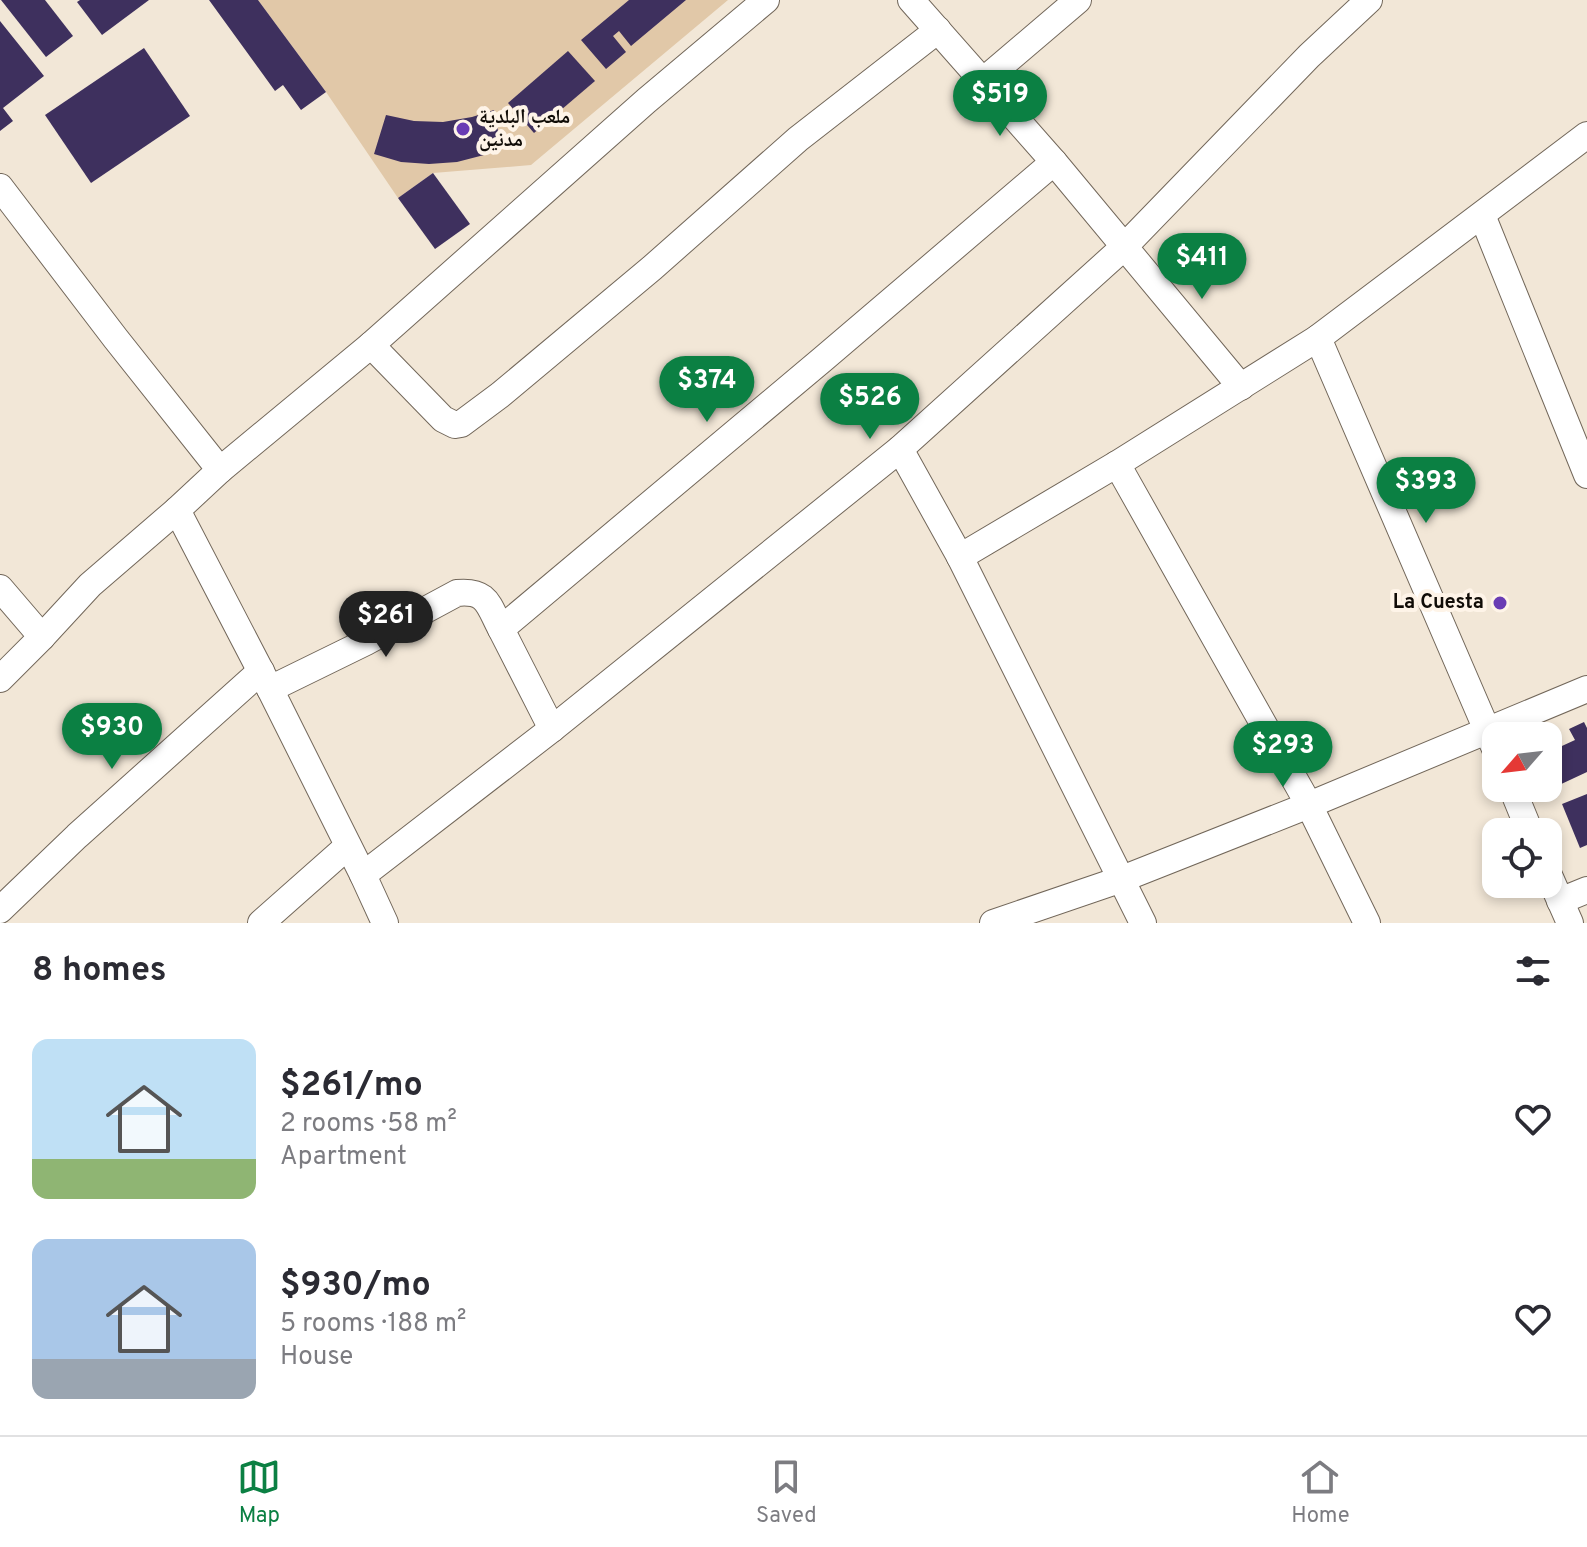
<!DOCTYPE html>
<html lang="en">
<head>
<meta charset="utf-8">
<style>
	:root { --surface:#fff; --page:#f2f2f3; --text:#2b2b33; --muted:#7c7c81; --line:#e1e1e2; --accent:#0b8043 }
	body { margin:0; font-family:Overpass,"Noto Naskh Arabic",sans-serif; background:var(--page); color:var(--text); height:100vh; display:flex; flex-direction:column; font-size:30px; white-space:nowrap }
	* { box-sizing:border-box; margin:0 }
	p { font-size:26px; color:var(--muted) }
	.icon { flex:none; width:44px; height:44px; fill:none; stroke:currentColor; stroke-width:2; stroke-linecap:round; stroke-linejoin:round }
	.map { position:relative; height:923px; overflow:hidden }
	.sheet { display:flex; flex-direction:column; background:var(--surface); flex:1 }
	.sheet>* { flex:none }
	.needle { width:52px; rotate:242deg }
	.tools { position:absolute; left:1482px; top:722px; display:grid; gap:16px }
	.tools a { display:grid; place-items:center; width:80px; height:80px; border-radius:16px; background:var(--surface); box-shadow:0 4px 12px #0003; font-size:40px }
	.price { position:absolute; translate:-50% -68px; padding:0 18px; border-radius:28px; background:var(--accent); color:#fff; font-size:26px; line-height:52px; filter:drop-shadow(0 2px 4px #0008) }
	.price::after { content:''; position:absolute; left:50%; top:48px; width:24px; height:18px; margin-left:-12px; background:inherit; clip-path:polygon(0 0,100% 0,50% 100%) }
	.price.active { background:#222; color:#fff }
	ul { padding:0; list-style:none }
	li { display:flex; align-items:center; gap:24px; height:200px; padding:0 32px }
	li span { display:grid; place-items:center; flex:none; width:224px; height:160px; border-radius:16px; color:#555 }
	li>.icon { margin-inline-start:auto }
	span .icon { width:96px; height:96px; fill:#fffc; stroke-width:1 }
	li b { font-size:34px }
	h2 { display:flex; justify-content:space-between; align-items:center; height:96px; padding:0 32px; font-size:34px }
	.tab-bar { display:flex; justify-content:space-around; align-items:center; height:112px; border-top:2px solid var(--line); background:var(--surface); font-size:22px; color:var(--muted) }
	.tab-bar a { display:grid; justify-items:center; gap:4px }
	.tab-bar .active { color:var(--accent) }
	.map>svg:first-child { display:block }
	.green { fill:#e1c8a8 }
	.building { fill:#3e305e }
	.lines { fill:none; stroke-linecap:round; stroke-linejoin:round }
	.minor-casing { stroke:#72675a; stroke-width:28 }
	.minor { stroke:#fff; stroke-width:26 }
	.poi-dot { fill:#693cb4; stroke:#fef4e8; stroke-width:3 }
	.labels { text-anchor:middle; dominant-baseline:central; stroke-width:8; stroke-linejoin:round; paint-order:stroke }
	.poi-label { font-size:20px; font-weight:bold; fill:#100c07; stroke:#fef4e8; text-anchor:start }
</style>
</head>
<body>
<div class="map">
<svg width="1587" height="923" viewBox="0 0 1587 923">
	<rect width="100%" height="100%" fill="#f2e7d7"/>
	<polygon class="green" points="258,0 728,0 531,165 433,173 398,198 326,92"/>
	<g class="building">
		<polygon points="1,0 45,0 73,36 46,57"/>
		<polygon points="80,0 149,0 102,35 77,2"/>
		<polygon points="209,0 258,0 326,92 301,110 283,85 275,91"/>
		<polygon points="629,0 686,0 631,46 619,31 613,36 626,52 606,69 581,40"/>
		<polygon points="0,21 44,76 3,108 13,121 0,131"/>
		<polygon points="144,48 190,116 91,183 45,115"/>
		<polygon points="568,51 595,81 534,133 508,103"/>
		<polygon points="494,110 501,147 484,155 457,162 429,164 401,162 374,154 386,115 414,121 443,122 472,117"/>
		<polygon points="433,173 470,224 435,249 398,198"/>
		<polygon points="1584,722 1587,728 1587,772 1557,786 1550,771 1559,767 1551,751 1575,740 1569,729"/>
		<polygon points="1587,794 1587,845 1580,848 1562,804"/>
	</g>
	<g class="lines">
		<defs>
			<g id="minor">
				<polyline points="911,0 1054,162 1241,387"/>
				<polyline points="983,81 1078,0"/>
				<polyline points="0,187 116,339 220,470"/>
				<polyline points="1482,215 1587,475"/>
				<polyline points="1318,338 1496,751"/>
				<polyline points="371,345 443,419 455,425 461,424 500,395 652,268 798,139 938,30"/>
				<polyline points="900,449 960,557 1143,923"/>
				<polyline points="1117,464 1309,805 1367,923"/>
				<polyline points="177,510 270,689 363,875 385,923"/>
				<polyline points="960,557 1117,464 1318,338 1587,135"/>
				<polyline points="0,588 42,637"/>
				<polyline points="0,679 42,637 90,585 177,510 220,470 371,345 646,101 766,0"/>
				<path d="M270,689L366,642L457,593C488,590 488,605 501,629"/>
				<polyline points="552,729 501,629 823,359 1054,162"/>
				<polyline points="1512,788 1530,832"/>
				<polyline points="1548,873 1570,923"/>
				<polyline points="363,875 552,729 900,449 1124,247 1309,56 1369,0"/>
				<polyline points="1560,901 1587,890"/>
				<polyline points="0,910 77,836 261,671"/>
				<polyline points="261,923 348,846"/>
				<polyline points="993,923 1122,879 1309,805 1587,689"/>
			</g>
		</defs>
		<use href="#minor" class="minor-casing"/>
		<use href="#minor" class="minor"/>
	</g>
	<g class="poi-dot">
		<circle cx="463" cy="129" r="8"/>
		<circle cx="1500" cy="603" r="8"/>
	</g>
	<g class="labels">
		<g class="poi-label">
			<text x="479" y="118">ملعب البلدية<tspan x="479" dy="23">مدنين</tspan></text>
			<text x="1484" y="603" text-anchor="end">La Cuesta</text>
		</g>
	</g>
</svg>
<div class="tools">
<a><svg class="needle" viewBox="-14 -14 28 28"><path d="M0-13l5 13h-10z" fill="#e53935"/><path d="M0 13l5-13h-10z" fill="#7c7c81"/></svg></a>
<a><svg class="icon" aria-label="locate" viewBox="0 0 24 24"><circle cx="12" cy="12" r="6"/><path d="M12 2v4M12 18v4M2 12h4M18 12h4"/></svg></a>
</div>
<b class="price" style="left:1000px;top:138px">$519</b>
<b class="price" style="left:1202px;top:301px">$411</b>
<b class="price" style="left:707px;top:424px">$374</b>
<b class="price" style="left:870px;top:441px">$526</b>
<b class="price" style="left:1426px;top:525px">$393</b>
<b class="price active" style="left:386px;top:659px">$261</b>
<b class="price" style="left:112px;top:771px">$930</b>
<b class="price" style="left:1283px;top:789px">$293</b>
</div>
<section class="sheet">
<h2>8 homes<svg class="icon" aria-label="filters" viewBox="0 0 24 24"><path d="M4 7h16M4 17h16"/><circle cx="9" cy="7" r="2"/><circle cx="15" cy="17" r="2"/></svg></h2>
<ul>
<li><span style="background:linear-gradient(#bfe0f5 75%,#8fb573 0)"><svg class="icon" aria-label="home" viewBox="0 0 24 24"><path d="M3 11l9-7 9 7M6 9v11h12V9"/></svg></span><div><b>$261/mo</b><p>2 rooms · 58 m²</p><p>Apartment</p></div><svg class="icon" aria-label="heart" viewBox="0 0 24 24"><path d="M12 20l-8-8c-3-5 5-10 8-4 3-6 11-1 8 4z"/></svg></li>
<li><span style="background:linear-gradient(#a9c7e8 75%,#9aa5b1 0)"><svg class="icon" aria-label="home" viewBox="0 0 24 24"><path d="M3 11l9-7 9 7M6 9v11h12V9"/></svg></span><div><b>$930/mo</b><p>5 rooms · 188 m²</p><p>House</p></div><svg class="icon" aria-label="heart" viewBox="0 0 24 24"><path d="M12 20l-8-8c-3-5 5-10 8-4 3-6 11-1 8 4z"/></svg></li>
</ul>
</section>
<nav class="tab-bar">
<a class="active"><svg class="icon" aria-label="map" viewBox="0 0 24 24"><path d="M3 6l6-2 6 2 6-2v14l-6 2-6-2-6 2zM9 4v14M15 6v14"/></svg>Map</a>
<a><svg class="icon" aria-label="saved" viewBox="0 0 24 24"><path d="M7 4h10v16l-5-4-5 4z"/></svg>Saved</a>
<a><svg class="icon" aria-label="home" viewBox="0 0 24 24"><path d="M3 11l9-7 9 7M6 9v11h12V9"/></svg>Home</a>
</nav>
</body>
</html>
